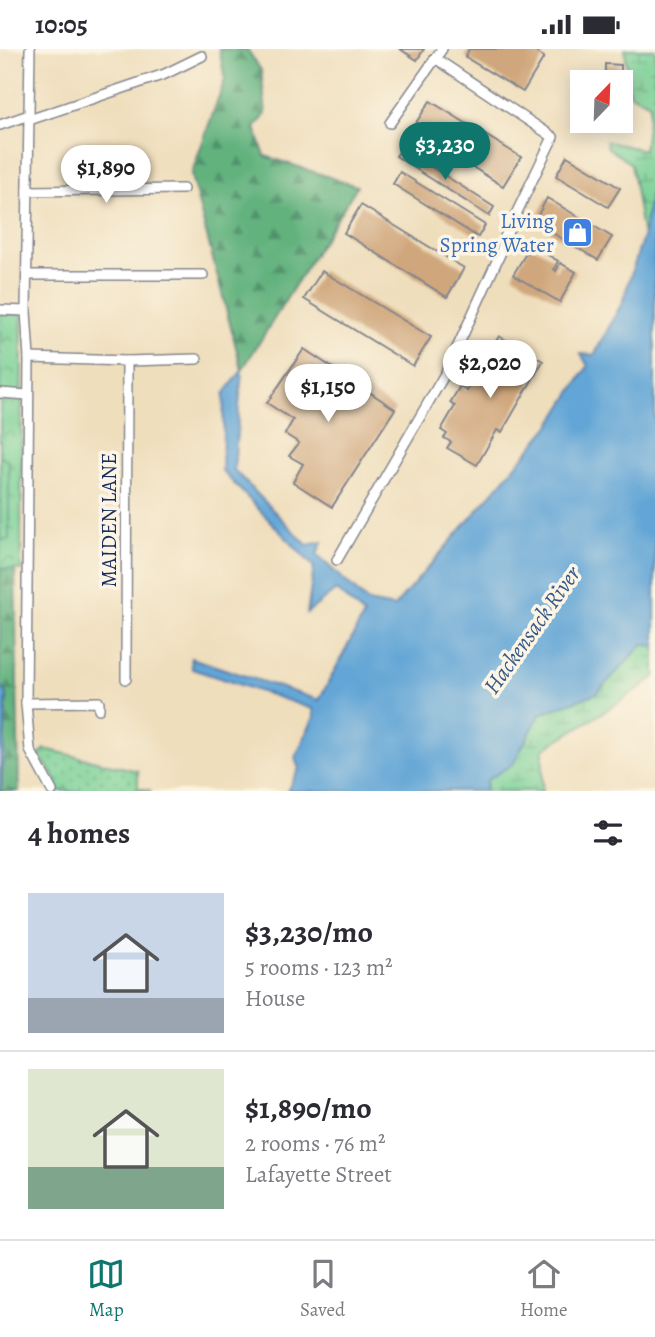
<!DOCTYPE html>
<html lang="en">
<head>
<meta charset="utf-8">
<style>
	:root { --surface:#fff; --page:#f7f7f7; --text:#2b2b33; --muted:#7c7c81; --line:#e1e1e2; --accent:#0f766e }
	body { margin:0; font-family:Alegreya,serif; background:var(--page); color:var(--text); height:100vh; display:flex; flex-direction:column; font-size:26px; white-space:nowrap }
	* { box-sizing:border-box; margin:0 }
	p { font-size:23px; color:var(--muted) }
	.icon { flex:none; width:38px; height:38px; fill:none; stroke:currentColor; stroke-width:2; stroke-linecap:round; stroke-linejoin:round }
	.map { position:relative; height:742px; overflow:hidden }
	.drawer { display:flex; flex-direction:column; background:var(--surface); flex:1 }
	.drawer>* { flex:none }
	.needle { width:46px; rotate:23deg }
	.controls { position:absolute; left:570px; top:21px; display:grid; gap:14px }
	.controls a { display:grid; place-items:center; width:63px; height:63px; border-radius:0px; background:var(--surface); box-shadow:0 4px 18px #0003; font-size:35px }
	.price { position:absolute; translate:-50% -60px; padding:0 16px; border-radius:24px; background:#fff; color:#222; font-size:23px; line-height:46px; filter:drop-shadow(0 2px 4px #0008) }
	.price::after { content:''; position:absolute; left:50%; top:42px; width:21px; height:16px; margin-left:-10px; background:inherit; clip-path:polygon(0 0,100% 0,50% 100%) }
	.price.selected { background:var(--accent); color:#fff }
	ul { padding:0; list-style:none }
	li { display:flex; align-items:center; gap:21px; height:175px; padding:0 28px }
	li+li { border-top:2px solid var(--line) }
	li span { display:grid; place-items:center; flex:none; width:196px; height:140px; border-radius:0px; color:#555 }
	li>.icon { margin-inline-start:auto }
	span .icon { width:84px; height:84px; fill:#fffc; stroke-width:1 }
	li b { font-size:30px }
	h2 { display:flex; justify-content:space-between; align-items:center; height:84px; padding:0 28px; font-size:30px }
	.status { display:flex; justify-content:space-between; align-items:center; height:49px; padding:0 35px; background:var(--surface); direction:ltr }
	.status svg { height:19px; fill:currentColor }
	.menu { display:flex; justify-content:space-around; align-items:center; height:98px; border-top:2px solid var(--line); background:var(--surface); font-size:19px; color:var(--muted) }
	.menu a { display:grid; justify-items:center; gap:4px }
	.menu .selected { color:var(--accent) }
	.map>svg:first-child { display:block }
	.grass { fill:url(#grass-dots); stroke:#4a807a; stroke-width:2 }
	.forest { fill:url(#forest-firs); stroke:#3e706e; stroke-width:2 }
	.wetland { fill:url(#wetland-marsh); stroke:#4a807a; stroke-width:2 }
	.park { fill:url(#park-crowns); stroke:#4a807a; stroke-width:2 }
	.pitch { fill:#78d095; stroke:#4a807a; stroke-width:2 }
	.water { fill:#62a5d6; stroke:#3e6a9a; stroke-width:2 }
	.building { fill:#d0a77d }
	.lines { fill:none; stroke-linecap:round; stroke-linejoin:round }
	.minor-casing { stroke:#85868d; stroke-width:12 }
	.minor { stroke:#fff; stroke-width:9 }
	.labels { text-anchor:middle; dominant-baseline:central; stroke-width:7; stroke-linejoin:round; paint-order:stroke }
	.shop-label { font-size:21px; fill:#366cbe; stroke:#fcf5e5; text-anchor:end }
	.street-label { font-size:21px; fill:#1b2f5e; stroke:#fcf5e5 }
	.water-label { font-size:23px; font-style:italic; fill:#345888; stroke:#fcf5e5 }
</style>
</head>
<body>
<div class="status"><b>10:05</b><svg viewBox="0 0 49 12"><path d="M0 12V9h3v3zM5 12V6h3v6zM10 12V3h3v9zM15 12V0h3v12zM26 1h20v11H26zM47 4h2v5h-2z"/></svg></div>
<div class="map">
<svg width="655" height="742" viewBox="0 0 655 742">
	<defs>
		<pattern id="grass-dots" width="8" height="8" patternUnits="userSpaceOnUse" patternTransform="scale(1.75)"><rect width="8" height="8" fill="#78d095"/><path d="M2 2h.1M6 6h.1" fill="none" stroke="#62a97d" stroke-width="1.8" stroke-linecap="round"/></pattern>
		<pattern id="forest-firs" width="22" height="20" patternUnits="userSpaceOnUse" patternTransform="scale(1.75)"><rect width="22" height="20" fill="#62b27e"/><path d="M5 1l3.5 6h-7zM16 11l3.5 6h-7z" fill="#50916a"/></pattern>
		<pattern id="wetland-marsh" width="20" height="14" patternUnits="userSpaceOnUse" patternTransform="scale(1.75)"><rect width="20" height="14" fill="#78d095"/><path d="M1 5h8M5 5V1M11 12h8M15 12V8" fill="none" stroke="#62a97d"/></pattern>
		<pattern id="park-crowns" width="20" height="18" patternUnits="userSpaceOnUse" patternTransform="scale(1.75)"><rect width="20" height="18" fill="#78d095"/><path d="M2 6a3 3 0 1 1 6 0M12 15a3 3 0 1 1 6 0" fill="none" stroke="#62a97d"/></pattern>
	</defs>
	<rect width="100%" height="100%" fill="#fcf5e5"/>
	<filter id="ink" filterUnits="userSpaceOnUse"><feTurbulence type="fractalNoise" baseFrequency=".0143" numOctaves="2"/><feDisplacementMap in="SourceGraphic" scale="14" xChannelSelector="R" yChannelSelector="G"/><feConvolveMatrix kernelMatrix="1 2 1 2 8 2 1 2 1" color-interpolation-filters="sRGB"/></filter>
	<filter id="wash" filterUnits="userSpaceOnUse"><feTurbulence type="fractalNoise" baseFrequency=".00686" numOctaves="4" result="noise"/><feDisplacementMap in="SourceGraphic" scale="28" xChannelSelector="R" yChannelSelector="G"/><feGaussianBlur stdDeviation="1.57" result="paint"/><feColorMatrix in="noise" values="0 0 0 0 0 0 0 0 0 0 0 0 0 0 0 0 0 1.4 0 .05"/><feComposite in="paint" operator="in"/></filter>
	<g filter="url(#wash)">
		<rect width="100%" height="100%" fill="#efdebc"/>
		<polygon class="grass" points="45,700 138,722 138,739 152,742 59,742 54,727 39,706"/>
		<g class="forest">
			<polygon points="219,0 247,0 261,21 266,65 255,79 265,107 357,137 242,321 191,126 225,30"/>
			<polygon points="0,519 15,520 19,742 1,742 7,645 0,636"/>
		</g>
		<g class="wetland">
			<polygon points="625,0 655,0 655,119 643,188 631,115 608,99 606,92 644,101 650,55 629,44"/>
			<polygon points="643,595 655,598 655,628 610,659 543,700 542,742 485,742 487,731 513,714 540,665 597,644"/>
		</g>
		<polygon class="park" points="0,264 22,265 21,521 0,519"/>
		<polygon class="pitch" points="2,408 9,413 9,490 0,491 0,409"/>
		<g class="water">
			<polygon points="655,119 655,598 643,595 597,644 540,665 513,715 487,731 485,742 287,742 299,720 295,709 314,668 313,660 192,620 191,609 319,651 364,566 336,541 307,564 314,518 222,422 224,345 242,321 234,421 307,496 322,493 317,506 368,553 394,558 549,378 588,317 581,305 594,306 622,254 643,188"/>
			<polygon points="0,636 7,645 1,742 0,742"/>
		</g>
		<g id="blocks">
			<g class="building">
				<polygon points="400,0 424,0 417,11"/>
				<polygon points="469,0 539,0 537,4 544,8 523,43 465,8"/>
				<polygon points="605,15 621,16 621,33 605,33"/>
				<polygon points="430,52 521,108 503,137 412,80"/>
				<polygon points="402,99 494,158 489,167 396,107"/>
				<polygon points="567,107 620,139 608,158 556,127"/>
				<polygon points="400,123 485,176 478,188 393,135"/>
				<polygon points="547,149 612,188 598,211 534,173"/>
				<polygon points="361,156 464,219 447,248 344,184"/>
				<polygon points="531,196 558,212 554,220 556,222 560,214 576,223 560,253 513,226"/>
				<polygon points="322,222 431,288 413,317 304,250"/>
				<polygon points="499,287 543,312 502,383 497,381 477,416 447,399 451,393 444,389 447,385 441,381 455,357 450,354 460,337 467,342"/>
				<polygon points="304,300 395,360 332,458 293,433 303,415 289,407 299,394 285,385 293,371 267,354"/>
			</g>
		</g>
	</g>
	<g filter="url(#ink)">
		<use href="#blocks" fill-opacity="0" stroke="#85868d" stroke-width="2"/>
		<g class="lines">
			<defs>
				<g id="minor">
					<polyline points="30,0 26,262 29,309 26,654 30,701 52,742"/>
					<polyline points="29,71 165,25 202,7"/>
					<polyline points="390,74 442,0"/>
					<polyline points="0,76 29,66"/>
					<polyline points="28,142 183,140"/>
					<polyline points="27,226 203,226"/>
					<polyline points="0,261 26,262"/>
					<polyline points="29,309 127,312 197,310"/>
					<polyline points="0,344 28,346"/>
					<polyline points="337,511 446,323 501,203 505,188 553,88 435,9"/>
					<polyline points="126,630 127,312"/>
					<polyline points="26,654 99,653 99,660"/>
				</g>
			</defs>
			<use href="#minor" class="minor-casing"/>
			<use href="#minor" class="minor"/>
		</g>
	</g>
	<defs>
		<symbol id="shop-square" viewBox="-11 -11 22 22"><rect x="-9" y="-9" width="18" height="18" rx="4" fill="#3f7fe0" stroke="#fcf5e5"/><path d="M-5-2.5h2.3a2.7 3.5 0 0 1 5.4 0H5L5.5 6h-11ZM-1.5-2.5h3a1.5 2.3 0 0 0-3 0Z" fill="#fff"/></symbol>
	</defs>
	<g fill-rule="evenodd">
		<use href="#shop-square" x="560" y="166" width="35" height="35"/>
	</g>
	<g class="labels">
		<g class="shop-label">
			<text x="554" y="172">Living<tspan x="554" dy="24">Spring Water</tspan></text>
		</g>
		<g class="street-label">
			<text transform="translate(109 471) rotate(-90)">MAIDEN LANE</text>
		</g>
		<g class="water-label">
			<text transform="translate(532 581) rotate(-55)">Hackensack River</text>
		</g>
	</g>
</svg>
<div class="controls">
<a><svg class="needle" viewBox="-14 -14 28 28"><path d="M0-13l5 13h-10z" fill="#e53935"/><path d="M0 13l5-13h-10z" fill="#7c7c81"/></svg></a>
</div>
<b class="price selected" style="left:445px;top:133px">$3,230</b>
<b class="price" style="left:106px;top:156px">$1,890</b>
<b class="price" style="left:490px;top:351px">$2,020</b>
<b class="price" style="left:328px;top:375px">$1,150</b>
</div>
<section class="drawer">
<h2>4 homes<svg class="icon" aria-label="filters" viewBox="0 0 24 24"><path d="M4 7h16M4 17h16"/><circle cx="9" cy="7" r="2"/><circle cx="15" cy="17" r="2"/></svg></h2>
<ul>
<li><span style="background:linear-gradient(#c9d6e8 75%,#9aa5b1 0)"><svg class="icon" aria-label="home" viewBox="0 0 24 24"><path d="M3 11l9-7 9 7M6 9v11h12V9"/></svg></span><div><b>$3,230/mo</b><p>5 rooms · 123 m²</p><p>House</p></div></li>
<li><span style="background:linear-gradient(#dfe7d0 70%,#7fa58c 0)"><svg class="icon" aria-label="home" viewBox="0 0 24 24"><path d="M3 11l9-7 9 7M6 9v11h12V9"/></svg></span><div><b>$1,890/mo</b><p>2 rooms · 76 m²</p><p>Lafayette Street</p></div></li>
</ul>
</section>
<nav class="menu">
<a class="selected"><svg class="icon" aria-label="map" viewBox="0 0 24 24"><path d="M3 6l6-2 6 2 6-2v14l-6 2-6-2-6 2zM9 4v14M15 6v14"/></svg>Map</a>
<a><svg class="icon" aria-label="saved" viewBox="0 0 24 24"><path d="M7 4h10v16l-5-4-5 4z"/></svg>Saved</a>
<a><svg class="icon" aria-label="home" viewBox="0 0 24 24"><path d="M3 11l9-7 9 7M6 9v11h12V9"/></svg>Home</a>
</nav>
</body>
</html>
